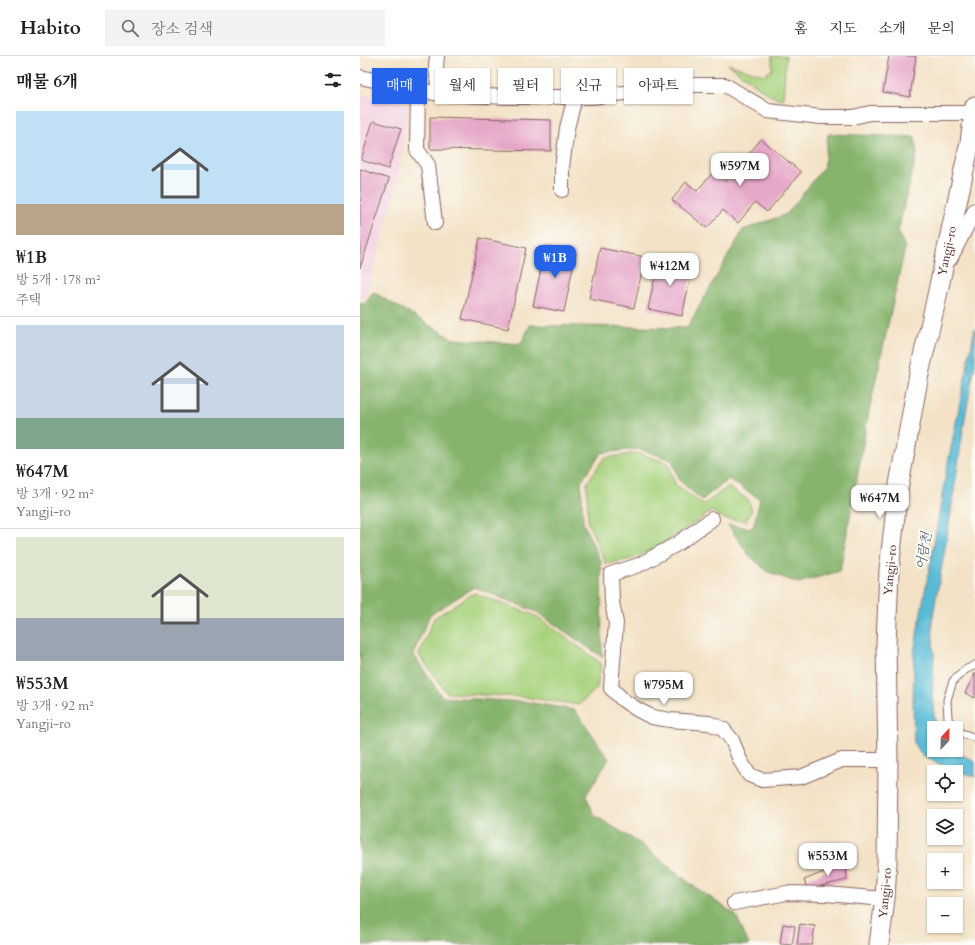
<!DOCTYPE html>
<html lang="ko">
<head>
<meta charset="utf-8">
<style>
	:root { --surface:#fff; --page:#f2f2f2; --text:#202124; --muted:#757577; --line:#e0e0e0; --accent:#2563eb }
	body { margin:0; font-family:Cardo,"Noto Serif KR",serif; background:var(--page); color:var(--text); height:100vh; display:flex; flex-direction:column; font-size:15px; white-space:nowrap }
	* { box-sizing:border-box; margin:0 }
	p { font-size:13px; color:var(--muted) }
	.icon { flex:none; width:22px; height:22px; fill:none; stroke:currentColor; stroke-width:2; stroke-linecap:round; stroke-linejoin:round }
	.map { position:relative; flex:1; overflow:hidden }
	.side { display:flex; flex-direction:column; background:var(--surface); width:360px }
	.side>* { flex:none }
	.banner { position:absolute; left:12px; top:12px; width:380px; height:36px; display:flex; gap:8px }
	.needle { width:26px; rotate:22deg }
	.tools { position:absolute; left:567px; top:665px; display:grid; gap:8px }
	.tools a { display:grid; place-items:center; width:36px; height:36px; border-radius:0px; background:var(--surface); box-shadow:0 1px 3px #0004; font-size:20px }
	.price { position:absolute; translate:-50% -34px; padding:0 9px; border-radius:8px; background:#fff; color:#222; font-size:13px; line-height:26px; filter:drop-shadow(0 1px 2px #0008) }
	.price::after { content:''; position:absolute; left:50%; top:24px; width:12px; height:9px; margin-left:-6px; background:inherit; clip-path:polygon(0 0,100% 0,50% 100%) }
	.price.current { background:var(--accent); color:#fff }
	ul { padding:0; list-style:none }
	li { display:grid; align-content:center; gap:8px; height:212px; padding:0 16px }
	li+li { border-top:1px solid var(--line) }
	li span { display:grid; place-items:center; height:124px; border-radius:0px; color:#555 }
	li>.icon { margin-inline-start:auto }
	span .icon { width:72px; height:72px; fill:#fffc; stroke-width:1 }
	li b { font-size:17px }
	h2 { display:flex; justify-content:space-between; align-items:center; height:48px; padding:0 16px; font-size:17px }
	.tag { padding:0 14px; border-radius:0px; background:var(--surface); box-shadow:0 1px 3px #0004; font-size:14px; line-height:36px }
	.tag.current { background:var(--accent); color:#fff }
	header { display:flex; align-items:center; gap:24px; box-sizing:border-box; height:56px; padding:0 20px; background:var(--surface); border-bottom:1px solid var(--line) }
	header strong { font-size:19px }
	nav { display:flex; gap:22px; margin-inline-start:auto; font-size:14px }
	.search { width:280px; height:36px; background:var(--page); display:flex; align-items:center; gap:10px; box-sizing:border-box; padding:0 14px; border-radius:0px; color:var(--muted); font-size:15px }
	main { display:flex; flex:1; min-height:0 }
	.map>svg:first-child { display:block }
	.built { fill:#f2cfe1 }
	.green { fill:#a8d27d; stroke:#797854 }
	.forest { fill:#86b46c; stroke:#686a4c }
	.water { fill:#58bbd6; stroke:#516d80 }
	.building { fill:#e6a8c9 }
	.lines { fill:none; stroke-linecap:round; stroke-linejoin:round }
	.lane-casing { stroke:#856361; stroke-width:9 }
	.street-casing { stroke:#856361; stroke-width:16 }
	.secondary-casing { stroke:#856361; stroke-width:21 }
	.lane { stroke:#fff; stroke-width:7 }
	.street { stroke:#fff; stroke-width:14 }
	.secondary { stroke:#fff; stroke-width:19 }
	.labels { text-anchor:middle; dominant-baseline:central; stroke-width:4; stroke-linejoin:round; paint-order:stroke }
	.street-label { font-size:12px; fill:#4a1f2b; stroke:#fdfcf7 }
	.water-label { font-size:13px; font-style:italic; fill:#505d6f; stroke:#fdfcf7 }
</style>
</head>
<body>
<header>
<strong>Habito</strong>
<div class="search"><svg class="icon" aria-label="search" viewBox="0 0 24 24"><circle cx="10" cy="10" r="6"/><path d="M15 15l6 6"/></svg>장소 검색</div>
<nav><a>홈</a><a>지도</a><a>소개</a><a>문의</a></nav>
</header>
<main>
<section class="side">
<h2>매물 6개<svg class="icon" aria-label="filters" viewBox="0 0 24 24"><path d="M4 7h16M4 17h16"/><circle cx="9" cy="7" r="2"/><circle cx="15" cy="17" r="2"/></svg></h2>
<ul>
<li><span style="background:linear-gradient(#bfe0f5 75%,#b9a48a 0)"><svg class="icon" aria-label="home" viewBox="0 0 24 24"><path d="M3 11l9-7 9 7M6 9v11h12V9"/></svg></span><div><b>₩1B</b><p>방 5개 · 178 m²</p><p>주택</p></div></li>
<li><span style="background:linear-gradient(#c9d6e8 75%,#7fa58c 0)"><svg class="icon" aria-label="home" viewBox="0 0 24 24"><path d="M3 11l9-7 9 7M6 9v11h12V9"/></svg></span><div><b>₩647M</b><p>방 3개 · 92 m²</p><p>Yangji-ro</p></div></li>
<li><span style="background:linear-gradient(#dfe7d0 65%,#9aa5b1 0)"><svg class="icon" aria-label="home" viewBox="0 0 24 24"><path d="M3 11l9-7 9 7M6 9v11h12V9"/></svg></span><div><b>₩553M</b><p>방 3개 · 92 m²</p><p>Yangji-ro</p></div></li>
</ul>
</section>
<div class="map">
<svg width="615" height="889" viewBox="0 0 615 889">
	<rect width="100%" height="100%" fill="#fdfcf7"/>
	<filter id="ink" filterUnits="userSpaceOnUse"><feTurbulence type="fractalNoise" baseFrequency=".025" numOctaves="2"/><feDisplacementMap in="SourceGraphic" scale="8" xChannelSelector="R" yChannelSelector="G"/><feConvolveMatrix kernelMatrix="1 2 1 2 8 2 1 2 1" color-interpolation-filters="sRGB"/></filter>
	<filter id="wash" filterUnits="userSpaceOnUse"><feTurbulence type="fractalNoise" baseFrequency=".012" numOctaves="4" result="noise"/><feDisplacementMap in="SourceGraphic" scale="16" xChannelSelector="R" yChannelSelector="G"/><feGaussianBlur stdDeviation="0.9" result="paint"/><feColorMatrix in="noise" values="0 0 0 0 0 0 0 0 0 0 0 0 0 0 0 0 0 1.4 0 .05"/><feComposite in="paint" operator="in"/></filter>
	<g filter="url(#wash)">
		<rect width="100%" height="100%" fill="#f3e2c6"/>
		<polygon class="built" points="0,38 49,49 36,131 8,233 2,243 0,242"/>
		<g class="green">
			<polygon points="412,0 426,0 423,43 411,40 377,15 368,8 404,19 412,14"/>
			<polygon points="278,397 308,407 315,428 343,449 368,431 388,444 392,454 386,465 365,463 352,455 303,488 272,503 246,508 228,467 227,427 244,402"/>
			<polygon points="114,537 176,560 241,607 237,632 219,649 164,641 87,637 59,599 74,562"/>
		</g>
		<polygon class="forest" points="468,78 555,81 557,97 538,175 545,192 510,350 480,515 438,527 408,516 389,499 368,469 393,472 400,443 368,423 342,444 320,425 312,404 279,393 241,397 221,426 223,467 241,506 242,601 177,556 114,531 70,559 53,598 82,641 166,646 215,654 249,703 226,739 234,759 281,788 332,829 376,859 389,889 0,889 0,247 5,248 13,236 93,283 161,288 170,269 327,272 383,174 427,158 464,111"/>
		<polygon class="water" points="615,272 615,308 605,362 587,481 572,565 574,600 572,642 576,672 574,672 574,694 591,694 615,705 615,721 585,710 564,701 554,688 553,650 554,597 561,556 574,488 585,422"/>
		<g id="blocks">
			<g class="building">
				<polygon points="529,0 556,0 550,41 523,36"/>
				<polygon points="70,61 191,64 191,95 70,93"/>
				<polygon points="13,65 41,73 28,113 1,104"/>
				<polygon points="401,83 441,116 407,156 395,146 378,167 363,154 347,172 312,144 326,126 337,135 354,115 366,126"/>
				<polygon points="0,113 29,123 0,212"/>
				<polygon points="120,182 166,192 148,273 102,263"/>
				<polygon points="186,190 216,196 204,256 173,250"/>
				<polygon points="240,192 285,201 274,252 229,243"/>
				<polygon points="299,202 333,210 322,260 288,253"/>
				<polygon points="615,617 615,642 605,637"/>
				<polygon points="486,806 487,824 447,833 444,824 469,814 470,810"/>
				<polygon points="423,868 435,870 432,889 420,888"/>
				<polygon points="440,868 455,870 452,889 437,889"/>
			</g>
		</g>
	</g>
	<g filter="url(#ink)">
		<use href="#blocks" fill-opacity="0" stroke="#856361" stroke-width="1"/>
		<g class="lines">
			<defs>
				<g id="lane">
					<polyline points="592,672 588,662 587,644 593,625 605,614 615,609"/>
					<polyline points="596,675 615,682"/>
				</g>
				<g id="street">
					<polyline points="77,0 76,10 79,38"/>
					<polyline points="0,21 79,38 148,41 231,41 332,29 365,29 408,55 461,61 493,61 510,57 615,57"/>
					<polyline points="58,34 57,94 68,109 75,167"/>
					<polyline points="202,134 202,112 207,72 215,41"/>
					<polyline points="590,203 615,154"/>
					<polyline points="352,463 317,488 279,509 251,518 252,546 256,567 251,632 263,644 278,654 292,661 310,664 349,667 363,673 372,684 380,704 389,719 402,724 441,721 482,704 528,704"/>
					<polyline points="374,847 427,837 466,838 525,843"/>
				</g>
				<polyline id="secondary" points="519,889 525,843 527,806 528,704 526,589 529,514 538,434 559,318 575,249 610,86 615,50"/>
			</defs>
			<use href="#lane" class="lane-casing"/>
			<use href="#street" class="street-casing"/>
			<use href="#secondary" class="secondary-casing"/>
			<use href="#lane" class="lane"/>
			<use href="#street" class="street"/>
			<use href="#secondary" class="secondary"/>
		</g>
	</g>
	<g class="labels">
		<g class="street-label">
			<text transform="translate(587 195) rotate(-78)">Yangji-ro</text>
			<text transform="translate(530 514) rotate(-85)">Yangji-ro</text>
			<text transform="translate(525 837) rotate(-85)">Yangji-ro</text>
		</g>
		<g class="water-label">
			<text transform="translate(564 495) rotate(-80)">어람천</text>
		</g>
	</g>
</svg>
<div class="tools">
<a><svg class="needle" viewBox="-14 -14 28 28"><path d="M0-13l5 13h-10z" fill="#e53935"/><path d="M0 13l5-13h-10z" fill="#757577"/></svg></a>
<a><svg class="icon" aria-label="locate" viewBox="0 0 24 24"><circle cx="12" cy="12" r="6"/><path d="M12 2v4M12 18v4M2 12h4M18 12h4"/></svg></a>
<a><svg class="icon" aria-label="layers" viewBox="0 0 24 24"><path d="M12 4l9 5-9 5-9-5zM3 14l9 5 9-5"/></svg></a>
<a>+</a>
<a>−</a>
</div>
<b class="price" style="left:380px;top:131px">₩597M</b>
<b class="price current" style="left:195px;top:223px">₩1B</b>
<b class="price" style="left:310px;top:231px">₩412M</b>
<b class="price" style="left:520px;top:463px">₩647M</b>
<b class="price" style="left:304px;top:650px">₩795M</b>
<b class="price" style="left:468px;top:821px">₩553M</b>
<div class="banner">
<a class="tag current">매매</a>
<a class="tag">월세</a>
<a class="tag">필터</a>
<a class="tag">신규</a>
<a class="tag">아파트</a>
</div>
</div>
</main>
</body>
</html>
